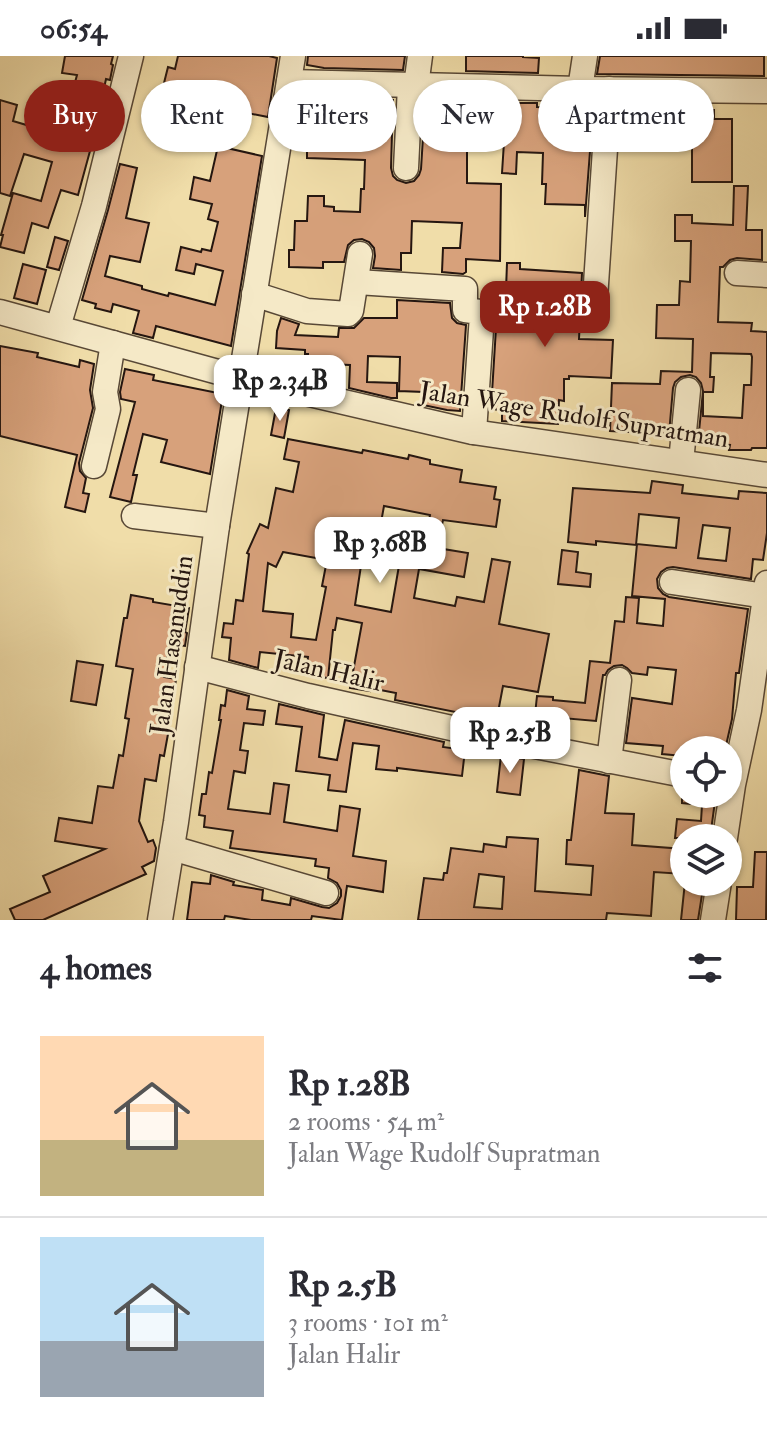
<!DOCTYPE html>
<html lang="en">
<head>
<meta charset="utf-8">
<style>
	:root { --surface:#fff; --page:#f7f7f7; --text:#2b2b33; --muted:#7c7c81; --line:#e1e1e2; --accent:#8f2418 }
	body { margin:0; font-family:"IM FELL Double Pica",serif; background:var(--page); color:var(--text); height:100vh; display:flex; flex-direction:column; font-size:30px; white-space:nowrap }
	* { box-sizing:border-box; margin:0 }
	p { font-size:26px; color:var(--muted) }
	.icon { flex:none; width:44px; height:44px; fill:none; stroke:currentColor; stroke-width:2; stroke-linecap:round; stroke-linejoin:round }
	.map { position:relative; height:864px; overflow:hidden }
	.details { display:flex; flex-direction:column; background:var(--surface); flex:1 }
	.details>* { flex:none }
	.banner { position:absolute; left:24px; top:24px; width:720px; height:72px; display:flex; gap:16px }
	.buttons { position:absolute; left:670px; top:680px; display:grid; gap:16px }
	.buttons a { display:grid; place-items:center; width:72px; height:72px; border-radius:50%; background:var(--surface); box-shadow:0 2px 6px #0004; font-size:40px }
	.price { position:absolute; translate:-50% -68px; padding:0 18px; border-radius:16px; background:#fff; color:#222; font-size:26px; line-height:52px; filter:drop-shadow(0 2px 4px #0008) }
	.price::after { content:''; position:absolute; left:50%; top:48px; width:24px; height:18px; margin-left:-12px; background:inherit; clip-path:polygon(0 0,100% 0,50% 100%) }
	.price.on { background:var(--accent); color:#fff }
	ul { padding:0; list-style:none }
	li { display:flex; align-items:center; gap:24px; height:200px; padding:0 40px }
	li+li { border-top:2px solid var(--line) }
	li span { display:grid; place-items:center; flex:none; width:224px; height:160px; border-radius:0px; color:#555 }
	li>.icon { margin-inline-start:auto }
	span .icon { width:96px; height:96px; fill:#fffc; stroke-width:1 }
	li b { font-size:34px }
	h2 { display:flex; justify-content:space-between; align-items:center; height:96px; padding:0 40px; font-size:34px }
	.chip { padding:0 28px; border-radius:36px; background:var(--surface); box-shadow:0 2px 6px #0004; font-size:28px; line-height:72px }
	.chip.on { background:var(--accent); color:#fff }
	.status { display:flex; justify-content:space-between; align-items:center; height:56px; padding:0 40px; background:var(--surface); direction:ltr }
	.status svg { height:22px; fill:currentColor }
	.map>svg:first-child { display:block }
	.building { fill:#d7a17b; stroke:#251610; stroke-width:2; fill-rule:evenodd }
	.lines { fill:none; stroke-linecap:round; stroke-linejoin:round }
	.minor-casing { stroke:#584836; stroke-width:27 }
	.minor { stroke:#f5e9c7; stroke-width:24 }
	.labels { text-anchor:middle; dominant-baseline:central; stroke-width:6; stroke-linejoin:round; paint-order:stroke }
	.street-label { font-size:26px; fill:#251610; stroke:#f5e9c7 }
</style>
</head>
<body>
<div class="status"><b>06:54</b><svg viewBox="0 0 49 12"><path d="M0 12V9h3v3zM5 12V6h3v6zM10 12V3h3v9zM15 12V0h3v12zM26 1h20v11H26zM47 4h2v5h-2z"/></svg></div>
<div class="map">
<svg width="767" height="864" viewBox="0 0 767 864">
	<rect width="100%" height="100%" fill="#f0dda9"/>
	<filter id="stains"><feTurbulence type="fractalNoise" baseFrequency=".0025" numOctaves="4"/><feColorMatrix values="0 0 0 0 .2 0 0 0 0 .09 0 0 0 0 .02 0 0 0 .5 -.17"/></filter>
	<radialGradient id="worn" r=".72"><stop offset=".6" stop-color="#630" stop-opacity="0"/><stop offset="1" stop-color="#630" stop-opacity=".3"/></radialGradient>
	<g class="building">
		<polygon points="65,0 113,0 111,8 113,9 110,24 106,23 100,51 102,51 78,139 61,134 48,172 32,167 24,197 0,191 3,179 1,179 13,137 41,145 52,106 24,98 10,140 0,137 0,44 17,49 13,65 50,76 56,56 66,59 77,19 62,17"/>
		<polygon points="178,0 269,0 277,2 268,61 247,57 245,67 224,62 228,45 163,31 168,11 175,13"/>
		<polygon points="308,0 405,0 403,14 324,12 307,9"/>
		<polygon points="466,0 523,0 523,1 539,2 538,17 466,15"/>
		<polygon points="600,0 764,0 764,20 597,18"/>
		<polygon points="376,43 393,44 391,112 393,120 397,124 406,127 414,125 419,119 421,113 423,81 441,82 442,45 457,45 456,53 467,53 467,55 518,57 518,47 537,47 537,51 568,52 567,69 592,69 585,161 585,149 545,148 546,128 542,128 543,97 517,96 516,118 502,117 504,86 467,85 467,127 501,128 500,205 466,203 466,216 463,218 442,216 443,192 460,192 462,167 412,165 411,197 401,197 401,214 373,212 375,200 374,192 369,186 362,183 354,184 348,189 344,206 323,206 323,212 289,211 289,194 294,194 295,165 307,165 308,140 324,140 324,150 334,151 334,155 360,156 361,133 364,133 365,104 307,102 307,87 315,88 316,70 374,73"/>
		<polygon points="667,52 714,54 714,63 732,63 732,126 692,126 692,89 667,89"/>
		<polygon points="218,90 262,100 231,290 156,270 153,282 133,277 139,255 113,248 111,256 95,252 96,248 82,244 108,154 120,108 137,112 126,162 149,167 140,206 110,200 105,220 142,230 142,233 168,240 169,237 215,249 223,215 196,208 194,218 176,214 181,191 201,196 202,193 211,195 218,166 208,163 212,148 190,143 194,121 210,125"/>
		<path d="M734,130H748L746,174H762V204L737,202L730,204L723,211H720L718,266L752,267L751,275L767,276V392H752L751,394H729L730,389L698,386L703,335L701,327L696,321L690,319L681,321L675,326L673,332L669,378L660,377V373L629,372V376L610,375L612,327L660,328L661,315L692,316L693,283L656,282L657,249H679L680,225L690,226L691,185H675V159H692V167L733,169ZM711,297L751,298L752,301L751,329H744L742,362L703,360V336H713L714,321H710Z"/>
		<polygon points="55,181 68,185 59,214 47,211"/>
		<polygon points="507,207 520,207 520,213 582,217 579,283 613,284 611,322 569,320 569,323 564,323 564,345 559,344 558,368 502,365 502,354 491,353 496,272 537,274 538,236 506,234"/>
		<polygon points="23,208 46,214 37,248 14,242"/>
		<polygon points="397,244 450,247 452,262 457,267 466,269 460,355 447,354 423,349 424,336 399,335 400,301 368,300 367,326 397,327 397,342 391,342 349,332 350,309 325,308 325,321 307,321 308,298 305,298 305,294 276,292 277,275 281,262 299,268 295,279 338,281 339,272 354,272 364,262 397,262"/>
		<polygon points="0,290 38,297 37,301 79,311 80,304 94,308 90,334 93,352 79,407 80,415 86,422 83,437 89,438 85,456 65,451 77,399 0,380"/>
		<polygon points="125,313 154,319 153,324 223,338 210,418 161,406 167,384 143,378 133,419 137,419 131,446 110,441 135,346 121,343 120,336"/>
		<polygon points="276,352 289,354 284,382 271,379"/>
		<path d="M288,383L362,397L363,394L408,403L409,399L430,404V408L462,414L460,426L496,431L494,443L500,444L496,471L443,464L440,478L427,476L430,459L384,450L374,505L362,503L355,549L391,556L401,498L441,504L443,493L468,497L464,521L419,513L414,542L455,550L457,541L484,546L492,503L510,506L499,568L549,578L538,636L503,630L496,667L481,663V661L395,644L396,637L370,632V635L350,632L362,567L337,562L335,574H333L328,622L306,619L308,601L260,596L258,612L229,604L231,582L222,581L224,567L233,568L236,544L243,545L249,498L247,497L260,468L268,472L276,432L293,436L299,406L284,403ZM283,496L327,504L322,530L326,531L316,584L291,581L293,558L263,555L268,507L276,511Z"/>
		<path d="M652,425L683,429L682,437L738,443L739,435L767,437V477L763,504L753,503L751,523L673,511L667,512L661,516L657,523L658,532L663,538L669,541L748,553L739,617H736L732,663L725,694H684L683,700L662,698L663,690L626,687L632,642L672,648L676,614L648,611L647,619L632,617L627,612L622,609L614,610L608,614L605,619H603L596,665L551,661L550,669L534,668L537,640L553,641V644L585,647L590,605L610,607L615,565L624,566L626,541L639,542L637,567L663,570L665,543L632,540L637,488L676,492L679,462L639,458L636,489L596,485V489L568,486L573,432L650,437ZM703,469L730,472L726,505L698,502Z"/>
		<polygon points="562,494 578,496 576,516 591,518 590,531 558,528"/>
		<polygon points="131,539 153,543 153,546 189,552 185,576 187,577 185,590 169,588 164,621 176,623 168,678 164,700 160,699 156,725 145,723 139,765 148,786 153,784 156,792 154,805 142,811 146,818 43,864 15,864 10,853 50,836 43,820 105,793 55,785 59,762 92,767 98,730 113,732 119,699 123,700 129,663 125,662 133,613 116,610 124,562 127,562"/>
		<polygon points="77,605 103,609 96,649 71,645"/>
		<polygon points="227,634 249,640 247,653 265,655 263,669 244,667 240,694 248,695 245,717 234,715 228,753 270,758 274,727 289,729 284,766 337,775 340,750 360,753 353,800 386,805 383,836 347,830 342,864 312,860 311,864 251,864 225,860 224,864 187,864 192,826 210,828 211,819 234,826 233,829 263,834 262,844 290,849 291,842 322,851 329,852 337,847 341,840 341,834 337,827 328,822 329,812 315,810 316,803 230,792 233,775 204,771 205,760 199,759 202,738 206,738 209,716 212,717 221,664 219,664 221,649 225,650"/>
		<polygon points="279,648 324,659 319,701 337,704 345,664 444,686 443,691 465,694 462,720 397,712 397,715 376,713 379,690 353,687 346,736 328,734 330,719 296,715 302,671 276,668"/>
		<polygon points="501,699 524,703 520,739 497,736"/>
		<path d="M579,714L609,720L605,757L634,758L632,789L684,793V818L654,816L651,860L607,857L606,864H418L424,822L443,824L444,817H447L451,792L483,796L484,788L506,791L507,781L538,783L535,835L591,839L593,810L566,808L567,784H571ZM479,818L504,821L502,853L474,851Z"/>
		<polygon points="682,738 716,738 710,782 675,782 677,763 701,765 702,749 682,747"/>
		<polygon points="755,796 767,796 766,864 736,864 737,831 753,831"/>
		<polygon points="685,826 704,826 698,864 681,864"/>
	</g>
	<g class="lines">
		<defs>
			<g id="minor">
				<polyline points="289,26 580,33 767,35"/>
				<polyline points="416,30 420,0"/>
				<polyline points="580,33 585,0"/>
				<polyline points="406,112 410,30"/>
				<polyline points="737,217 767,219"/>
				<polyline points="357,226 465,233 465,254 480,256 482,259 474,376"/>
				<polyline points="254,238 307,255 348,258 351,255 360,198"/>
				<polyline points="595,243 609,33"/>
				<polyline points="0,256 240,322 473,376 767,419"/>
				<polyline points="58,271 94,150 131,0"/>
				<polyline points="681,406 688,334"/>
				<polyline points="94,410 108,353 105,336 113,287"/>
				<polyline points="134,460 217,470"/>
				<polyline points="672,526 765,540"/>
				<polyline points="197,611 308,640 514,686 684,719"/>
				<polyline points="609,705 619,624"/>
				<polyline points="725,782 733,729 749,654 767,527"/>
				<polyline points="172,792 326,837"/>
				<polyline points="160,864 176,766 217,470 293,0"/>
				<polyline points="713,864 719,826"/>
			</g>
		</defs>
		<use href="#minor" class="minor-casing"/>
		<use href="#minor" class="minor"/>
	</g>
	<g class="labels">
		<g class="street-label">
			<text transform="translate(574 359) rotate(9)">Jalan Wage Rudolf Supratman</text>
			<text transform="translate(172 589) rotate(-82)">Jalan Hasanuddin</text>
			<text transform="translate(329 615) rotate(13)">Jalan Halir</text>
		</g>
	</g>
	<rect width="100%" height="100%" filter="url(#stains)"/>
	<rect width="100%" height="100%" fill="url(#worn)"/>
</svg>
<div class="buttons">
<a><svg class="icon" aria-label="locate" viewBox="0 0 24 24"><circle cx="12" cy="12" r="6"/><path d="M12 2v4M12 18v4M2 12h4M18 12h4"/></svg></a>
<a><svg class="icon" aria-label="layers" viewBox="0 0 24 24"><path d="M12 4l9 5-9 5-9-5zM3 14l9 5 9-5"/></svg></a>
</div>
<b class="price on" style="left:545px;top:293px">Rp 1.28B</b>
<b class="price" style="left:280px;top:367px">Rp 2.34B</b>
<b class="price" style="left:380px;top:529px">Rp 3.68B</b>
<b class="price" style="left:510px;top:719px">Rp 2.5B</b>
<div class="banner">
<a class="chip on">Buy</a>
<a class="chip">Rent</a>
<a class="chip">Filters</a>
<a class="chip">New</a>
<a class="chip">Apartment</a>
</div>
</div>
<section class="details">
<h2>4 homes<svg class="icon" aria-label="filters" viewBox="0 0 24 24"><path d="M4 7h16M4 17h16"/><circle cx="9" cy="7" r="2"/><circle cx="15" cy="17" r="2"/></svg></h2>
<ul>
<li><span style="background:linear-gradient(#ffd9b3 65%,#c2b280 0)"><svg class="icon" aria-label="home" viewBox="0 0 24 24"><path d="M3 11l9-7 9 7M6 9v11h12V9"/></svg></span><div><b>Rp 1.28B</b><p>2 rooms · 54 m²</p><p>Jalan Wage Rudolf Supratman</p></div></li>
<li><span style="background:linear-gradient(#bfe0f5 65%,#9aa5b1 0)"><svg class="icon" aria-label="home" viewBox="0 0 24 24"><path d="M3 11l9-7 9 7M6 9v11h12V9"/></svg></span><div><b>Rp 2.5B</b><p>3 rooms · 101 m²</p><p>Jalan Halir</p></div></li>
</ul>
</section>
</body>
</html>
